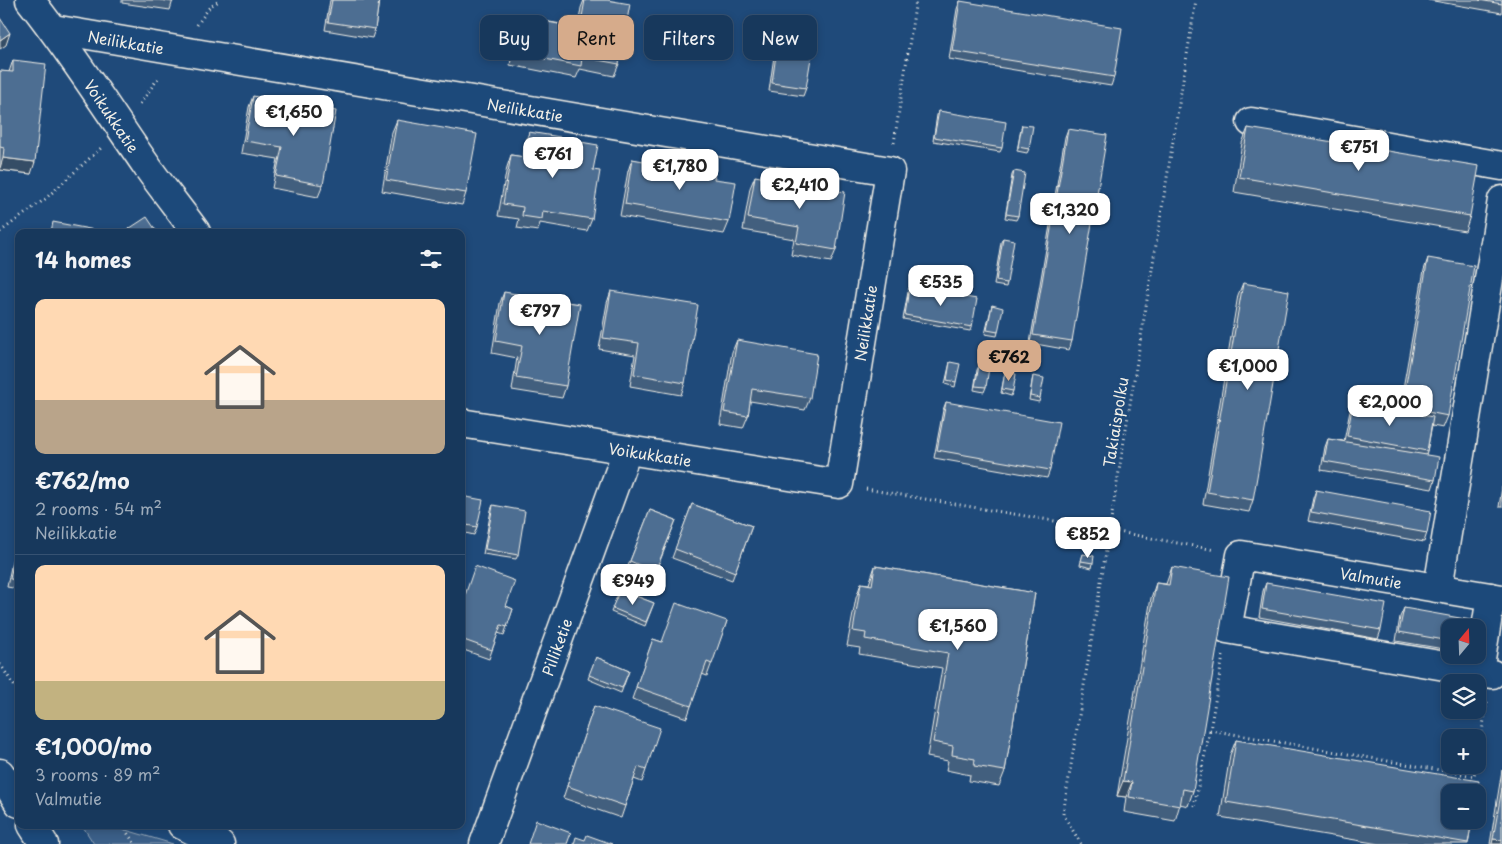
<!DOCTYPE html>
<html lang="en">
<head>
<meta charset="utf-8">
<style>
	:root { --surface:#17385c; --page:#203f62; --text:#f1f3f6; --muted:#9eacbb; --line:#365272; --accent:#d6ab8b }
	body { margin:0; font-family:"Playpen Sans",sans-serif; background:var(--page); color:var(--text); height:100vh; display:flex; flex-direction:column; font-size:19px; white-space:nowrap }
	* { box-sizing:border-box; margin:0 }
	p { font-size:16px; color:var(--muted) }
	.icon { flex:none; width:28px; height:28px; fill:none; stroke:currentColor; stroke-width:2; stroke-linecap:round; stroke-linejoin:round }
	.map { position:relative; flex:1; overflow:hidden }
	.details { position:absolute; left:15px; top:229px; width:450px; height:600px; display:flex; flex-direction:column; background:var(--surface); border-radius:10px; box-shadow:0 2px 8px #0003,0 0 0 1px var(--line) }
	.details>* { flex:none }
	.hud { position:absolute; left:480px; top:15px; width:475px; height:45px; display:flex; gap:10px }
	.needle { width:32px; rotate:19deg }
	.buttons { position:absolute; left:1441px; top:619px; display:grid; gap:10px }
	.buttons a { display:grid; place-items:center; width:45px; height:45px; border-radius:10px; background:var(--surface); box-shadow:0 2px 8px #0003,0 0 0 1px var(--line); font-size:25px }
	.price { position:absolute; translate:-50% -42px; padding:0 11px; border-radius:10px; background:#fff; color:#222; font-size:16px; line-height:32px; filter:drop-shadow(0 1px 2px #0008) }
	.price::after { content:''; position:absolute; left:50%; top:30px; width:15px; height:11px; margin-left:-8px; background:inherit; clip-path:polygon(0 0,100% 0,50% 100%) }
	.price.selected { background:var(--accent); color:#111 }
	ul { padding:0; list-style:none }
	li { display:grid; align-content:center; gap:10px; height:265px; padding:0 20px }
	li+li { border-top:1px solid var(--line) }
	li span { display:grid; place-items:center; height:155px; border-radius:10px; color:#555 }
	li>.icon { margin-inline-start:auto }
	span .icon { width:90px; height:90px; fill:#fffc; stroke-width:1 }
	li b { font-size:21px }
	h2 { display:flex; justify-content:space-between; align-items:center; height:60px; padding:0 20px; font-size:21px }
	.chip { padding:0 18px; border-radius:10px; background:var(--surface); box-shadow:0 2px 8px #0003,0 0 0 1px var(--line); font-size:18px; line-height:45px }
	.chip.selected { background:var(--accent); color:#111 }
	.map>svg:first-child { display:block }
	.green { fill:#3a5f88; stroke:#97a8b8 }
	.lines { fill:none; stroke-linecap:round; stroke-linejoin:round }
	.minor-casing { stroke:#f4f1e8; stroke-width:31 }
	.major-casing { stroke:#f4f1e8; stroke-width:31 }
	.path { stroke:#f4f1e8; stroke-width:3; stroke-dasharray:1 4; stroke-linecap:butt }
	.minor { stroke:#1f4a7a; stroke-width:28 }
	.major { stroke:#1f4a7a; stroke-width:28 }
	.wall { fill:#425f7e; stroke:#f4f1e8 }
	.shaded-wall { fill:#364d66; stroke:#f4f1e8 }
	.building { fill:#4d6e92; stroke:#f4f1e8 }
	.labels { text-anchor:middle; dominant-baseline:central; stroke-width:5; stroke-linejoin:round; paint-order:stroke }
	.street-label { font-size:15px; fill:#f4f1e8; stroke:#1f4a7a }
</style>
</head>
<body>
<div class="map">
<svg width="1502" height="844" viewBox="0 0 1502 844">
	<rect width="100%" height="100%" fill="#1f4a7a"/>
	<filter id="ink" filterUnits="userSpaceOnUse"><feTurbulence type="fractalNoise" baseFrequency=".02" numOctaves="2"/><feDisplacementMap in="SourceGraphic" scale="10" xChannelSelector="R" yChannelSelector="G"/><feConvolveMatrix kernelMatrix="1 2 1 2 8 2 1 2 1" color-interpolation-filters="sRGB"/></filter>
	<g filter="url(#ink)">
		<polygon class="green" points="82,825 109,825 173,844 94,844"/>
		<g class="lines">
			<defs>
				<g id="minor">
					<path id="s1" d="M30,0C72,53 108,110 146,165C162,188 180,210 196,232"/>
					<path id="s2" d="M53,29L890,171L839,484L461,423"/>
					<polyline points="1251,122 1502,166"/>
					<polyline points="1438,588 1502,200"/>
					<polyline points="1479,671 1491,597"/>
					<path id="s3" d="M1492,674L1227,629L1241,555L1502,599"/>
					<polyline points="182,825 220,844"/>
					<path id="s4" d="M484,844L627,451"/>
				</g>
				<g id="major">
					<polyline points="0,773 19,803"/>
					<polyline points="32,825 44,844"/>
				</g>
			</defs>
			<use href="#minor" class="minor-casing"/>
			<use href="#major" class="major-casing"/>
			<g class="path">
				<polyline points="197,25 209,8 220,0"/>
				<polyline points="140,104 159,77"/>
				<polyline points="894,143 916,0"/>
				<polyline points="0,232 45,199 101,148"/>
				<polyline points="866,489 1108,530 1215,550"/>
				<polyline points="1223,656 1210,730 1474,776 1476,765"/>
				<polyline points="0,664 19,693"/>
				<polyline points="1478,757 1487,701"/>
				<polyline points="1194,806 1210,730"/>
				<polyline points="122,825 135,844"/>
				<polyline points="1081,844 1063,814 1196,0"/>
			</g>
			<use href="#minor" class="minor"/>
			<use href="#major" class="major"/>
		</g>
		<g class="wall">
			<polygon points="122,0 173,0 170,10 122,3"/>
			<polygon points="330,0 379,0 375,29 372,38 325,30"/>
			<polygon points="584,0 607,0 619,64 614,76 580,69 576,78 510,65 517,29 521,17 578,27 581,8"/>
			<polygon points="1428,0 1502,0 1502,13"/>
			<polygon points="960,1 1114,77 1111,86 949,59 957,9"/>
			<polygon points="778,41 806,88 803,96 769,91 775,49"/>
			<polygon points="13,60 31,174 0,170 0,71 9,72"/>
			<polygon points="253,96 323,185 318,197 272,188 278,159 241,153 249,107"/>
			<polygon points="939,111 1002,148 1000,152 933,141 937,115"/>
			<polygon points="397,120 466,193 462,205 382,191 392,132"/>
			<polygon points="1022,125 1029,149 1027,153 1017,151 1021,129"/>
			<polygon points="1248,128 1470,216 1465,231 1234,192 1242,143"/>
			<polygon points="1068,129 1072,341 1069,350 1030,343 1065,137"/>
			<polygon points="529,132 556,163 562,164 564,152 569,140 593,170 592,219 587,231 540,223 538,231 517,228 519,219 498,216 507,167 511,155 523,157 525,144"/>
			<polygon points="632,159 714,179 729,222 724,234 620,216 628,171"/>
			<polygon points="1014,171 1018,216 1016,220 1005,218 1012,175"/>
			<polygon points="755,176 836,250 831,262 791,255 794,239 743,230 750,188"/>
			<polygon points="1003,238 1007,283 1006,287 994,285 1001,242"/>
			<polygon points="1428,258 1448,416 1443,428 1432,426 1427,451 1426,455 1435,480 1432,489 1321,470 1325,447 1328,439 1344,441 1350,411 1353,403 1399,411 1424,270"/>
			<polygon points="1243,283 1253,500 1249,512 1203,504 1238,295"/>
			<polygon points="909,288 972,327 970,331 903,319 908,292"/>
			<polygon points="611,291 685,383 681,395 630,386 635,355 599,349 607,303"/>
			<polygon points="504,292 566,386 562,398 512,390 517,358 492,353 500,303"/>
			<polygon points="992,305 998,332 997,336 985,334"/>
			<polygon points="737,340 810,398 805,410 750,401 748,416 743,428 720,424 732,352"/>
			<polygon points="950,362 956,382 955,387 945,384"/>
			<polygon points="979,366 986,387 984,392 974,390 977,370"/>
			<polygon points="1005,372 1013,391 1011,396 1001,393"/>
			<polygon points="1033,376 1040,398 1039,402 1029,400 1032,381"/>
			<polygon points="946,402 1050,470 1047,478 934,458 943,410"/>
			<polygon points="1502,487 1502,507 1499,507"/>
			<polygon points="1316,490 1427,533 1424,542 1308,521 1313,498"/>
			<polygon points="461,496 477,527 474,535 461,532"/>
			<polygon points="692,504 752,526 732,580 672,558"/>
			<polygon points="493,505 518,555 516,559 483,554 491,510"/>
			<polygon points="650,510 676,520 654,576 628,566"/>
			<polygon points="18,538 19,538 19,589 7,587 15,546"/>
			<polygon points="1083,554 1093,563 1092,568 1080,565"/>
			<polygon points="875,566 1035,593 1005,771 999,786 969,781 970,775 946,770 948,761 927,757 942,668 859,654 860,648 847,646 856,598 861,583 869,584"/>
			<polygon points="1172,567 1193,791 1188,806 1180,804 1175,821 1124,812 1126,797 1117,796 1151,598 1156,583 1166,584"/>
			<polygon points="1266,583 1381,630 1378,639 1259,617 1263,591"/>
			<polygon points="620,590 654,603 645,626 611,612"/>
			<polygon points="461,606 506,606 513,609 504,635 498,633 489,659 461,649"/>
			<polygon points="1404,608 1450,628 1450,650 1396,641 1400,617"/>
			<polygon points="727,621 707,676 702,674 687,718 632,699 653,639 662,642"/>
			<polygon points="596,657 629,671 621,693 588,679"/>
			<polygon points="594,706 646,770 642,782 634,779 621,818 563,798"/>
			<polygon points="1236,740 1472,820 1468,844 1379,844 1220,817 1230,755"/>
			<polygon points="1502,770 1502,844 1490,844"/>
		</g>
		<g class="shaded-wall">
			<polygon points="10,33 6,45 0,49 0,40"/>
			<polygon points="3,158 35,162 31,174 0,170 0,168"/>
			<polygon points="1123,781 1132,782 1126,797 1117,796"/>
			<polygon points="1493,839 1502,840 1502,844 1492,844"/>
		</g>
		<g class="building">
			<polygon points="160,0 173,0 173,2"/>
			<polygon points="332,0 379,0 375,29 328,22"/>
			<polygon points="585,0 607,0 630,4 619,64 582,57 581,66 514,53 521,17 580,28"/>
			<polygon points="1479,0 1502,0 1502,4"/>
			<polygon points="960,1 1122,28 1114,77 952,51"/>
			<polygon points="0,18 10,33 0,40"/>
			<polygon points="778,41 813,46 806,88 772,83"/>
			<polygon points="13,60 46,64 35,162 3,158 4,148 0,147 0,71 13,72"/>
			<polygon points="253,96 336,111 323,185 276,176 282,147 245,141"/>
			<polygon points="939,111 1006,122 1002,148 934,137"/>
			<polygon points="397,120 477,134 466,193 386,180"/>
			<polygon points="1022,125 1033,126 1029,149 1018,147"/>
			<polygon points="1248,128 1479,166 1470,216 1239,177"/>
			<polygon points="1068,129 1107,135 1072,341 1033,335"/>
			<polygon points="529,132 560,137 556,163 565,164 569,140 598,145 593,170 600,171 592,219 543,211 542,219 522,216 523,207 503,204 511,155 525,157"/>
			<polygon points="632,159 715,173 714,179 736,182 729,222 625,204"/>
			<polygon points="1014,171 1025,173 1018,216 1006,214"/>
			<polygon points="755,176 845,192 836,250 796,243 799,227 748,218"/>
			<polygon points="147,217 157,232 124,232"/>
			<polygon points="53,222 95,230 94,232 51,232"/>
			<polygon points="1003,238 1014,240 1007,283 996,281"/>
			<polygon points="1428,258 1474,266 1448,416 1402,407"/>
			<polygon points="1243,283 1289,291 1253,500 1207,492"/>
			<polygon points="909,288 977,299 972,327 905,315"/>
			<polygon points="611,291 698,305 685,383 634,374 639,343 603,338"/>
			<polygon points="504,292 580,304 566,386 516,378 522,346 496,341"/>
			<polygon points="992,305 1003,308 998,332 987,330"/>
			<polygon points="737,340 817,354 810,398 752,389 748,416 724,412"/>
			<polygon points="950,362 960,364 956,382 947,380"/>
			<polygon points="979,366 989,368 986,387 975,386"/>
			<polygon points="1005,372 1016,374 1013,391 1002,389"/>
			<polygon points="1033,376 1044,378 1040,398 1030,396"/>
			<polygon points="946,402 1059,422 1050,470 937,450"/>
			<polygon points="1353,403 1433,417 1427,451 1347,436"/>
			<polygon points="1328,439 1439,457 1435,480 1324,461"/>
			<polygon points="1316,490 1431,511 1427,533 1311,512"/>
			<polygon points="461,496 483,500 477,527 461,524"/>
			<polygon points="692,504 752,526 735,572 675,549"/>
			<polygon points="493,505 525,511 518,555 485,549"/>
			<polygon points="650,510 676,520 655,572 630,561"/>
			<polygon points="18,538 19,538 19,580 10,579"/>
			<polygon points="1083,554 1094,556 1093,563 1081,561"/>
			<polygon points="475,566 515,581 506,606 513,609 507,627 501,625 492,650 461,639 461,607"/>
			<polygon points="875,566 1035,593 1005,771 974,766 975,759 952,755 953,746 933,742 948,653 865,639 866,633 853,631 861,583 872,585"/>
			<polygon points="1172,567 1229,577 1193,791 1183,789 1180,806 1129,797 1132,782 1123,781 1156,583 1169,585"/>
			<polygon points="1266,583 1386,604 1381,630 1262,609"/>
			<polygon points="620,590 654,603 646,622 612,608"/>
			<polygon points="676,603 727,621 712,664 707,662 691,706 636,687 653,639 662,642"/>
			<polygon points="1404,608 1471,620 1470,628 1450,628 1450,641 1399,632"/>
			<polygon points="596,657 629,671 622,688 589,675"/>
			<polygon points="594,706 660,728 646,770 638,767 625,806 567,786"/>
			<polygon points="1236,740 1479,781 1477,792 1450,792 1450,820 1472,820 1468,843 1226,802"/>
			<polygon points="1502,788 1502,840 1493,839"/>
			<polygon points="536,820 571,833 567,844 528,844"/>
			<polygon points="587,835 612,844 574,844 576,837 585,840"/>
		</g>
	</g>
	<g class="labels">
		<g class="street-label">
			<text stroke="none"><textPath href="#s2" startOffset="74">Neilikkatie</textPath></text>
			<text stroke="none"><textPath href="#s2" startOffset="479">Neilikkatie</textPath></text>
			<text stroke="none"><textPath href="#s1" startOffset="142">Voikukkatie</textPath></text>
			<text transform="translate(865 323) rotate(-81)">Neilikkatie</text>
			<text transform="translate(1115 422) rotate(-81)">Takiaispolku</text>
			<text transform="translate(650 454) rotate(9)">Voikukkatie</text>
			<text stroke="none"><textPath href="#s3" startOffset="476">Valmutie</textPath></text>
			<text stroke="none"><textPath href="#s4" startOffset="210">Pilliketie</textPath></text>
		</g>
	</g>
</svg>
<div class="buttons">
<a><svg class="needle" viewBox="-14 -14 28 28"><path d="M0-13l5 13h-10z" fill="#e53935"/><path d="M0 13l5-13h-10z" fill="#9eacbb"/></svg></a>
<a><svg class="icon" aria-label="layers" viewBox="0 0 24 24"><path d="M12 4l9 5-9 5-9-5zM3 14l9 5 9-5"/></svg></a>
<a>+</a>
<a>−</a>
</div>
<b class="price" style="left:294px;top:137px">€1,650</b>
<b class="price" style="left:1359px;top:172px">€751</b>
<b class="price" style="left:553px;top:179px">€761</b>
<b class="price" style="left:680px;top:191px">€1,780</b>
<b class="price" style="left:800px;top:210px">€2,410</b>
<b class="price" style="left:1070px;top:235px">€1,320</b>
<b class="price" style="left:941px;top:307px">€535</b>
<b class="price" style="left:540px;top:336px">€797</b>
<b class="price selected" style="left:1009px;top:382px">€762</b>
<b class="price" style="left:1248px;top:391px">€1,000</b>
<b class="price" style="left:1390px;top:427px">€2,000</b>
<b class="price" style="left:1088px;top:559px">€852</b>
<b class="price" style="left:633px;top:606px">€949</b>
<b class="price" style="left:958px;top:651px">€1,560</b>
<div class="hud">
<a class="chip">Buy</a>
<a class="chip selected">Rent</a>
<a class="chip">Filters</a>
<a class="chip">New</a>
</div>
<section class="details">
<h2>14 homes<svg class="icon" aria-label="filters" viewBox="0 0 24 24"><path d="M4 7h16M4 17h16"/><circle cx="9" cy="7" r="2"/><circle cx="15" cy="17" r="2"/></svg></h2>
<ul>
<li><span style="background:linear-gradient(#ffd9b3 65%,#b9a48a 0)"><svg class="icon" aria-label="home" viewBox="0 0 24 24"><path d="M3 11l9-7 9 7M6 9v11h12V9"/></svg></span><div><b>€762/mo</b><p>2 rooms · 54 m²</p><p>Neilikkatie</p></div></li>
<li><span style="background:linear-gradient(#ffd9b3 75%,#c2b280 0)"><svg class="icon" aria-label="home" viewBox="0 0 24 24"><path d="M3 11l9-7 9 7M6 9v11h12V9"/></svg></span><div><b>€1,000/mo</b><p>3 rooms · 89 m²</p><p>Valmutie</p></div></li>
</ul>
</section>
</div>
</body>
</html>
